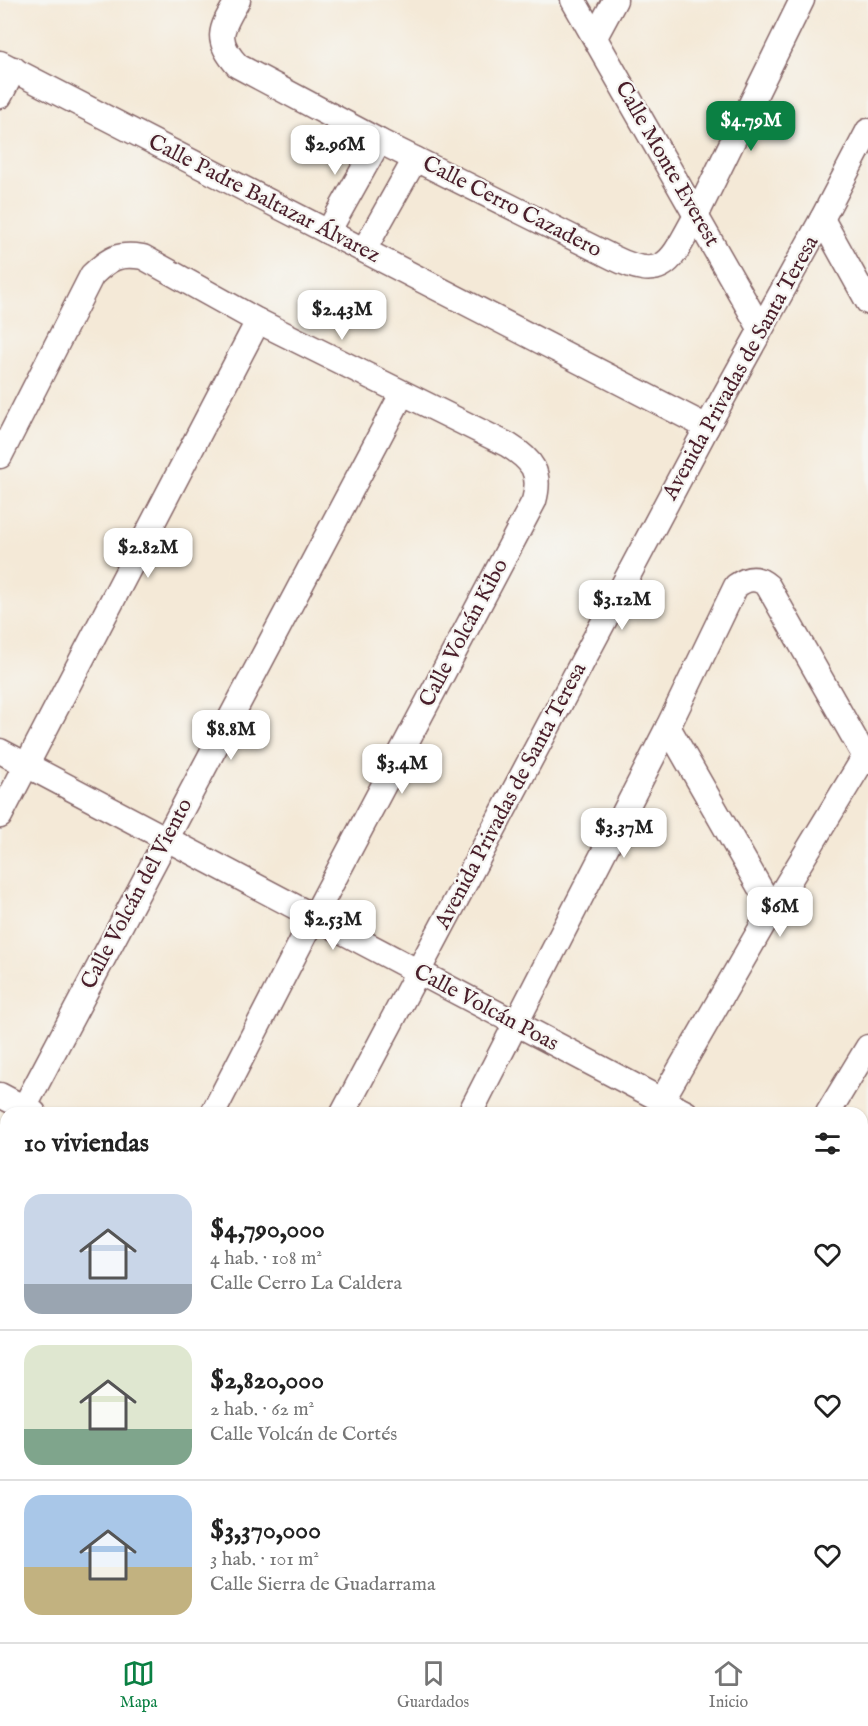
<!DOCTYPE html>
<html lang="es">
<head>
<meta charset="utf-8">
<style>
	:root { --surface:#fff; --page:#f6f6f6; --text:#222; --muted:#767676; --line:#e0e0e0; --accent:#0b8043 }
	body { margin:0; font-family:"IM FELL English",serif; background:var(--page); color:var(--text); height:100vh; display:flex; flex-direction:column; font-size:22px; white-space:nowrap }
	* { box-sizing:border-box; margin:0 }
	p { font-size:20px; color:var(--muted) }
	.icon { flex:none; width:33px; height:33px; fill:none; stroke:currentColor; stroke-width:2; stroke-linecap:round; stroke-linejoin:round }
	.map { position:relative; flex:1; overflow:hidden }
	.drawer { position:absolute; left:0px; top:1107px; width:868px; height:536px; display:flex; flex-direction:column; background:var(--surface); border-radius:18px 18px 0 0; box-shadow:0 2px 4px #0004 }
	.drawer>* { flex:none }
	.price { position:absolute; translate:-50% -51px; padding:0 14px; border-radius:12px; background:#fff; color:#222; font-size:20px; line-height:39px; filter:drop-shadow(0 2px 3px #0008) }
	.price::after { content:''; position:absolute; left:50%; top:36px; width:18px; height:14px; margin-left:-9px; background:inherit; clip-path:polygon(0 0,100% 0,50% 100%) }
	.price.on { background:var(--accent); color:#fff }
	ul { padding:0; list-style:none }
	li { display:flex; align-items:center; gap:18px; height:150px; padding:0 24px }
	li+li { border-top:2px solid var(--line) }
	li span { display:grid; place-items:center; flex:none; width:168px; height:120px; border-radius:18px; color:#555 }
	li>.icon { margin-inline-start:auto }
	span .icon { width:72px; height:72px; fill:#fffc; stroke-width:1 }
	li b { font-size:26px }
	h2 { display:flex; justify-content:space-between; align-items:center; height:72px; padding:0 24px; font-size:26px }
	.tab-bar { display:flex; justify-content:space-around; align-items:center; height:84px; border-top:2px solid var(--line); background:var(--surface); font-size:16px; color:var(--muted) }
	.tab-bar a { display:grid; justify-items:center; gap:3px }
	.tab-bar .on { color:var(--accent) }
	.map>svg:first-child { display:block }
	.lines { fill:none; stroke-linecap:round; stroke-linejoin:round }
	.minor-casing { stroke:#866667; stroke-width:27 }
	.minor { stroke:#fff; stroke-width:24 }
	.labels { text-anchor:middle; dominant-baseline:central; stroke-width:4.5; stroke-linejoin:round; paint-order:stroke }
	.street-label { font-size:22px; fill:#4a1f2b; stroke:#f6f6f2 }
</style>
</head>
<body>
<div class="map">
<svg width="868" height="1642" viewBox="0 0 868 1642">
	<rect width="100%" height="100%" fill="#f6f6f2"/>
	<filter id="ink" filterUnits="userSpaceOnUse"><feTurbulence type="fractalNoise" baseFrequency=".0167" numOctaves="2"/><feDisplacementMap in="SourceGraphic" scale="12" xChannelSelector="R" yChannelSelector="G"/><feConvolveMatrix kernelMatrix="1 2 1 2 8 2 1 2 1" color-interpolation-filters="sRGB"/></filter>
	<filter id="wash" filterUnits="userSpaceOnUse"><feTurbulence type="fractalNoise" baseFrequency=".008" numOctaves="4" result="noise"/><feDisplacementMap in="SourceGraphic" scale="24" xChannelSelector="R" yChannelSelector="G"/><feGaussianBlur stdDeviation="1.35" result="paint"/><feColorMatrix in="noise" values="0 0 0 0 0 0 0 0 0 0 0 0 0 0 0 0 0 1.4 0 .05"/><feComposite in="paint" operator="in"/></filter>
	<g filter="url(#wash)">
		<rect width="100%" height="100%" fill="#f4e9d7"/>
	</g>
	<g filter="url(#ink)">
		<g class="lines">
			<defs>
				<g id="minor">
					<path d="M238,0C221,29 213,39 238,66L379,141L614,258C667,284 672,258 696,216L802,0"/>
					<polyline points="573,0 760,328"/>
					<polyline points="595,37 615,0"/>
					<polyline points="0,63 707,427"/>
					<polyline points="0,96 14,69"/>
					<polyline points="822,219 868,302"/>
					<polyline points="328,232 379,141"/>
					<polyline points="364,250 415,159"/>
					<path d="M0,456L92,275C110,258 118,253 143,257L258,321L508,445C532,460 542,472 534,501L314,917L213,1113"/>
					<polyline points="668,727 772,909"/>
					<polyline points="0,751 686,1113"/>
					<polyline points="0,816 258,321"/>
					<polyline points="0,1095 34,1113"/>
					<polyline points="662,1100 772,909 865,756"/>
					<polyline points="24,1108 402,394"/>
					<polyline points="343,1113 707,427 822,219 868,131"/>
					<path d="M470,1113L668,727L736,586C747,578 757,576 768,586L868,762"/>
					<polyline points="828,1113 868,1047"/>
					<polyline points="0,1251 6,1254"/>
					<polyline points="862,1322 868,1313"/>
					<polyline points="0,1382 6,1386"/>
					<polyline points="862,1550 868,1543"/>
					<polyline points="502,1636 513,1642"/>
					<polyline points="662,1642 665,1636"/>
					<polyline points="790,1642 794,1636"/>
				</g>
			</defs>
			<use href="#minor" class="minor-casing"/>
			<use href="#minor" class="minor"/>
		</g>
	</g>
	<g class="labels">
		<g class="street-label">
			<text transform="translate(667 164) rotate(60)">Calle Monte Everest</text>
			<text transform="translate(264 199) rotate(27)">Calle Padre Baltazar Álvarez</text>
			<text transform="translate(512 207) rotate(27)">Calle Cerro Cazadero</text>
			<text transform="translate(741 368) rotate(-61)">Avenida Privadas de Santa Teresa</text>
			<text transform="translate(464 633) rotate(-62)">Calle Volcán Kibo</text>
			<text transform="translate(511 796) rotate(-62)">Avenida Privadas de Santa Teresa</text>
			<text transform="translate(137 894) rotate(-62)">Calle Volcán del Viento</text>
			<text transform="translate(486 1008) rotate(28)">Calle Volcán Poas</text>
		</g>
	</g>
</svg>
<b class="price on" style="left:751px;top:152px">$4.79M</b>
<b class="price" style="left:335px;top:176px">$2.96M</b>
<b class="price" style="left:342px;top:341px">$2.43M</b>
<b class="price" style="left:148px;top:579px">$2.82M</b>
<b class="price" style="left:622px;top:631px">$3.12M</b>
<b class="price" style="left:231px;top:761px">$8.8M</b>
<b class="price" style="left:402px;top:795px">$3.4M</b>
<b class="price" style="left:624px;top:859px">$3.37M</b>
<b class="price" style="left:780px;top:938px">$6M</b>
<b class="price" style="left:333px;top:951px">$2.53M</b>
<section class="drawer">
<h2>10 viviendas<svg class="icon" aria-label="filters" viewBox="0 0 24 24"><path d="M4 7h16M4 17h16"/><circle cx="9" cy="7" r="2"/><circle cx="15" cy="17" r="2"/></svg></h2>
<ul>
<li><span style="background:linear-gradient(#c9d6e8 75%,#9aa5b1 0)"><svg class="icon" aria-label="home" viewBox="0 0 24 24"><path d="M3 11l9-7 9 7M6 9v11h12V9"/></svg></span><div><b>$4,790,000</b><p>4 hab. · 108 m²</p><p>Calle Cerro La Caldera</p></div><svg class="icon" aria-label="heart" viewBox="0 0 24 24"><path d="M12 20l-8-8c-3-5 5-10 8-4 3-6 11-1 8 4z"/></svg></li>
<li><span style="background:linear-gradient(#dfe7d0 70%,#7fa58c 0)"><svg class="icon" aria-label="home" viewBox="0 0 24 24"><path d="M3 11l9-7 9 7M6 9v11h12V9"/></svg></span><div><b>$2,820,000</b><p>2 hab. · 62 m²</p><p>Calle Volcán de Cortés</p></div><svg class="icon" aria-label="heart" viewBox="0 0 24 24"><path d="M12 20l-8-8c-3-5 5-10 8-4 3-6 11-1 8 4z"/></svg></li>
<li><span style="background:linear-gradient(#a9c7e8 60%,#c2b280 0)"><svg class="icon" aria-label="home" viewBox="0 0 24 24"><path d="M3 11l9-7 9 7M6 9v11h12V9"/></svg></span><div><b>$3,370,000</b><p>3 hab. · 101 m²</p><p>Calle Sierra de Guadarrama</p></div><svg class="icon" aria-label="heart" viewBox="0 0 24 24"><path d="M12 20l-8-8c-3-5 5-10 8-4 3-6 11-1 8 4z"/></svg></li>
</ul>
</section>
</div>
<nav class="tab-bar">
<a class="on"><svg class="icon" aria-label="map" viewBox="0 0 24 24"><path d="M3 6l6-2 6 2 6-2v14l-6 2-6-2-6 2zM9 4v14M15 6v14"/></svg>Mapa</a>
<a><svg class="icon" aria-label="saved" viewBox="0 0 24 24"><path d="M7 4h10v16l-5-4-5 4z"/></svg>Guardados</a>
<a><svg class="icon" aria-label="home" viewBox="0 0 24 24"><path d="M3 11l9-7 9 7M6 9v11h12V9"/></svg>Inicio</a>
</nav>
</body>
</html>
